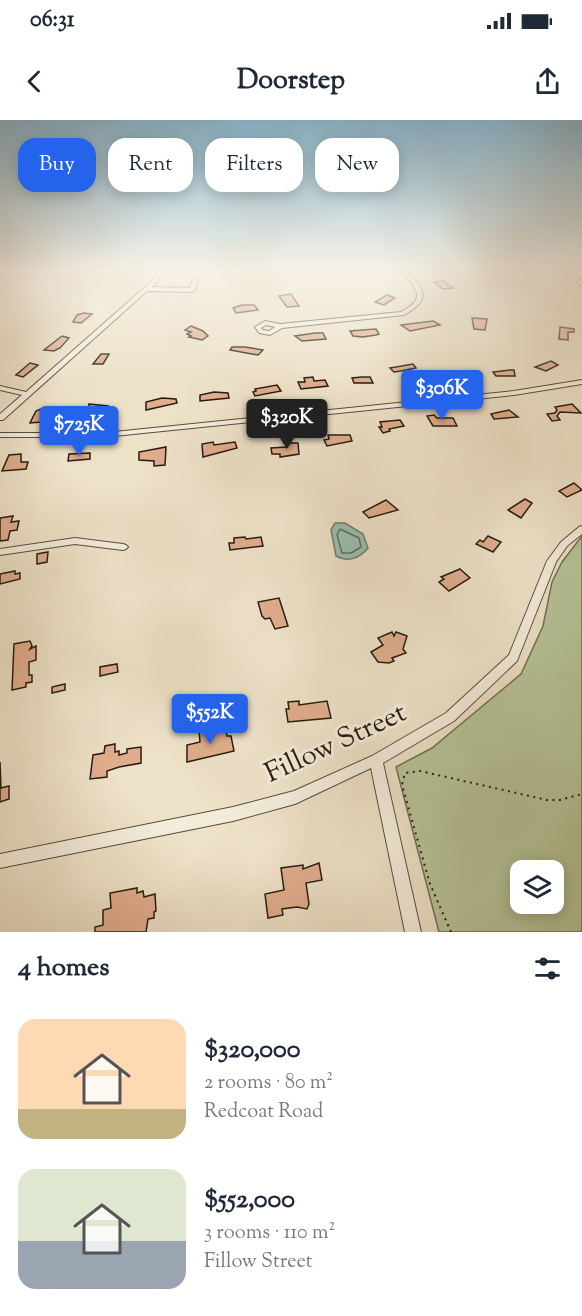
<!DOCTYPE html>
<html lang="en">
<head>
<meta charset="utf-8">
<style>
	:root { --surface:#fff; --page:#f2f2f3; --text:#1f2937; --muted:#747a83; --accent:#2563eb }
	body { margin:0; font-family:"Sorts Mill Goudy",serif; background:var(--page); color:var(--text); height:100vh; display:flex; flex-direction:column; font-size:22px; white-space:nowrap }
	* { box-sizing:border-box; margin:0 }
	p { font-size:20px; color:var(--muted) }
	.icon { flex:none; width:33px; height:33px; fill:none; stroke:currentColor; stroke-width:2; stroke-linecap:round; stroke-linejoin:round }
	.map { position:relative; height:812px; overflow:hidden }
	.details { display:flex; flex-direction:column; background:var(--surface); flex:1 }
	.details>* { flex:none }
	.top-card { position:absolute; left:18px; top:18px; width:546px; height:54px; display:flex; gap:12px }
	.buttons { position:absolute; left:510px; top:740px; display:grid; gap:12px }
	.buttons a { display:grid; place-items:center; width:54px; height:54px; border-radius:12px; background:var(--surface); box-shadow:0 3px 15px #0003; font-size:30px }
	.price { position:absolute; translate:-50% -51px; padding:0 14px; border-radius:6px; background:var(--accent); color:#fff; font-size:20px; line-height:39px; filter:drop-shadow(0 2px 3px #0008) }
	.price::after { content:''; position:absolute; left:50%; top:36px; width:18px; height:14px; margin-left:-9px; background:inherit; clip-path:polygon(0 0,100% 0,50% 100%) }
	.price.on { background:#222; color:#fff }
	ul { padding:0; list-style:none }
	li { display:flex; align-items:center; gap:18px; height:150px; padding:0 18px }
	li span { display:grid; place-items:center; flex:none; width:168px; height:120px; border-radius:18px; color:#555 }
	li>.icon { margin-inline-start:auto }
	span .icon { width:72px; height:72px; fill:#fffc; stroke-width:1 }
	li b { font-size:26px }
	h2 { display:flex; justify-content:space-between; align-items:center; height:72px; padding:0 18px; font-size:26px }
	.tag { padding:0 21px; border-radius:18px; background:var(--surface); box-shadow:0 3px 15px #0003; font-size:21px; line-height:54px }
	.tag.on { background:var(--accent); color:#fff }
	.status { display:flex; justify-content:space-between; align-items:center; height:42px; padding:0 30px; background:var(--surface); direction:ltr }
	.status svg { height:16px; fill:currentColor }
	header { display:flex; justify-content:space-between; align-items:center; height:78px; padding:0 18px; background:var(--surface); font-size:27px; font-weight:700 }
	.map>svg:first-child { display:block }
	.green { fill:#b6c398; stroke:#6e7054; stroke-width:1.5; fill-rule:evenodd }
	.water { fill:#9abeb1; stroke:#6c7d70; stroke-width:1.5 }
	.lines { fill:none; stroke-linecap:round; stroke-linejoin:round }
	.shore { stroke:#606d60; stroke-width:1.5 }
	.building { fill:#e0ad8d; stroke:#271c0f; stroke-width:1.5 }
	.minor-casing { stroke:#584d3d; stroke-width:2 }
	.path { stroke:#271c0f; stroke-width:2; stroke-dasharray:2 4.5; stroke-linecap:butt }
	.minor { fill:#f3ecdb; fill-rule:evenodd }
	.labels { text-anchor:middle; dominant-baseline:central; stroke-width:6; stroke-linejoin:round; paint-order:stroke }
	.near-street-label { font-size:28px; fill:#271c0f; stroke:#f3ecdb }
</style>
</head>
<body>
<div class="status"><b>06:31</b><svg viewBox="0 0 49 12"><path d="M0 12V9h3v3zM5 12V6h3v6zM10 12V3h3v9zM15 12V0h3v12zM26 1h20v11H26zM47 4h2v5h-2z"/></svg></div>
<header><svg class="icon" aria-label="back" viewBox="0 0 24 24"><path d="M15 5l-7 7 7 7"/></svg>Doorstep<svg class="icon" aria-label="share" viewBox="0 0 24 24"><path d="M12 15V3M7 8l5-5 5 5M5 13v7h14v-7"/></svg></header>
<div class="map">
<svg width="582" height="812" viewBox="0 0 582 812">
	<rect width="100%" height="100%" fill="#ede1c8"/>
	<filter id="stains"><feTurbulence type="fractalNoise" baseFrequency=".00333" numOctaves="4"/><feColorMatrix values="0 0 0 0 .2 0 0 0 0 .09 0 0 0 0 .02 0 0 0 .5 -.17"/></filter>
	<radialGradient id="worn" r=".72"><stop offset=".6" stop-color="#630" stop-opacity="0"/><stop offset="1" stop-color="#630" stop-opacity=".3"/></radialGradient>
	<path class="green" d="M582,416V812H439L396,647L432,628L521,554L543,506L552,462L562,442ZM520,750H554V783H520Z"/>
	<path class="water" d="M335,403H345L363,414L368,428C360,438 347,443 336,436L331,410Z"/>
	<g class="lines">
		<polygon class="shore" points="340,409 359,418 361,427 351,433 342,433 337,415"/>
	</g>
	<g class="building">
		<polygon points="445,161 448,166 454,168 443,169 434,162"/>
		<polygon points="291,174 299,186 287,187 279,176"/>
		<polygon points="387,175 395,178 384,185 375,182"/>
		<polygon points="242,185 254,185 258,190 236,193 233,188"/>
		<polygon points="84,193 92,194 81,203 73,202 77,195"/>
		<polygon points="472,198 487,199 485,210 474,209"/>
		<polygon points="433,201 440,205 410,211 401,205"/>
		<polygon points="191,206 203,211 208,216 202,220 189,217 191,216 187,214 191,212 185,210"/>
		<polygon points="560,207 574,209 574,212 568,212 568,220 559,219"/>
		<polygon points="376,209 379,214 376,215 363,217 353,216 350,211"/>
		<polygon points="315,213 323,213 326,219 302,221 295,216"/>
		<polygon points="62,216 69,218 60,228 54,231 44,230"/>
		<polygon points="232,227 245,227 263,230 258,235 230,230"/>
		<polygon points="101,234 109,234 103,244 93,244"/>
		<polygon points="551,241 558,245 546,251 535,247"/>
		<polygon points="30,243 38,245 23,257 16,255"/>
		<polygon points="413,244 416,248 401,251 394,252 390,248"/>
		<polygon points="511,250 514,250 515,256 496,256 493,252"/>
		<polygon points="459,251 462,255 469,254 472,259 452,264 447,256 455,255 453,252"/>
		<polygon points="313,257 314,261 325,260 328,266 301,269 298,262 305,262 304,258"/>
		<polygon points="362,257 370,257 373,263 354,263 352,258"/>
		<polygon points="277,265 281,271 255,276 253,272 256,271 255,269"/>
		<polygon points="214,272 228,273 229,278 200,281 200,275"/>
		<polygon points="162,278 176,279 177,283 146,290 146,282"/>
		<polygon points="89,284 108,286 108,291 89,294"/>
		<polygon points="572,284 581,293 560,292 557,296 560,300 552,301 547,294 555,293 557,290 555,287"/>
		<polygon points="41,289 49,290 41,302 30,303 36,291"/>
		<polygon points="509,290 518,297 494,299 491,294"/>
		<polygon points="434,295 437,298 453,298 457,306 433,306 427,296"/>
		<polygon points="400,300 404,306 389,309 390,311 383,313 379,307 382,307 380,302"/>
		<polygon points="328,315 350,315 352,321 327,326 324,320 329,319"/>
		<polygon points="213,322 214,325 235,322 237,328 203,337 202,324"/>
		<polygon points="289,323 298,323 299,334 280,337 280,334 272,334 271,328 287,327"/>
		<polygon points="166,327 165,345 154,346 154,341 139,340 139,332"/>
		<polygon points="90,333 90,339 68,341 69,334"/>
		<polygon points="21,334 21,342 28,342 26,349 2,351 9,335"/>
		<polygon points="574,363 582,370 567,377 559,371"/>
		<polygon points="525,379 532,383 521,398 508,390"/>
		<polygon points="386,380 398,390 369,398 363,392"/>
		<polygon points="13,396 11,402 19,401 17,410 10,411 8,420 0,421 0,398"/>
		<polygon points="488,416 501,422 493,432 476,424 480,420 483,422"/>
		<polygon points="245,417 246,419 261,417 263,426 230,430 229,423 234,423 234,418"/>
		<polygon points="48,432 47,442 37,444 37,434"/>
		<polygon points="460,449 470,458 449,471 439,462 444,459 441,457"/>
		<polygon points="15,451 15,454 20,453 20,459 0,464 0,454"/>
		<polygon points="279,478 288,506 275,509 270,498 265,499 262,496 258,482"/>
		<polygon points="392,512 394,516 396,512 407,516 403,529 406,533 392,538 394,541 389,543 378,542 371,532 383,525 378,518"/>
		<polygon points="30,521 32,526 30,529 36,526 36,540 29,542 29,555 32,555 32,562 26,563 26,567 12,570 14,524"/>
		<polygon points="117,544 118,552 100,556 100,547"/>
		<polygon points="65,564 65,570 52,573 52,567"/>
		<polygon points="299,581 299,585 327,581 331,598 288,602 286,589 289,589 288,582"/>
		<polygon points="217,607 218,612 226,610 227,616 231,616 234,631 187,642 187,625 200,622 199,610"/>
		<polygon points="115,624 115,632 119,631 119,635 127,633 127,629 141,627 141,643 119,647 107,651 107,657 90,659 93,635 104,633 105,626"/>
		<polygon points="0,642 1,668 9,666 9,679 0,682"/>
		<polygon points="319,743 322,760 306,763 309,784 307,789 297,787 282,789 283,795 268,798 265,774 284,770 281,748 303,745 303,749"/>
		<polygon points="137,768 137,773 143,771 144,777 155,774 156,791 154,792 154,798 148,799 146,812 95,812 95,807 103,805 103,790 111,788 110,773"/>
	</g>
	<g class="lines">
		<defs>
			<g id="minor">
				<polygon points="160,149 165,149 156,163 151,167 190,168 192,160 195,158 198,160 195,170 192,172 147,171 3,300 0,300 0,294 22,275 0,270 0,266 26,272 152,161"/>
				<polygon points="320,149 335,149 333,151"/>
				<path d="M400,149H405C423,170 434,178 404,195L282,208L270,215L259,213L255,207L265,201L280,204L401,192C429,177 415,169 400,149ZM266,205L275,207L269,211L263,210L261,208Z"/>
				<polygon points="562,149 568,149 582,161 582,166"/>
				<polygon points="582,260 582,264 514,275 104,317 0,317 0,313 104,313 514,271"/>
				<polygon points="582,406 582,414 567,426 556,442 517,541 454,601 383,643 421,812 405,812 371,648 295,684 233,701 0,748 0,734 233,687 294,671 372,636 446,593 509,535 547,441 561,422 579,407"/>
				<polygon points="75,418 123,424 126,425 128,427 126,429 123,430 75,424 0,435 0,429"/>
			</g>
		</defs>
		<use href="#minor" class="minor-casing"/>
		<polyline class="path" points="451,812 430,764 402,665 405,653 420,651 547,680 560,680 582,674"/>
		<use href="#minor" class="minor"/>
	</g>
	<linearGradient id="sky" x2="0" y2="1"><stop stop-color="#89b8d2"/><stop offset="0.57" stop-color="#f7f2e6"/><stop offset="1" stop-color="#f7f2e6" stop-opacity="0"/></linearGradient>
	<rect width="582" height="263" fill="url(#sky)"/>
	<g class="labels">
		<g class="near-street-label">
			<text transform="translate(336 624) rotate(-25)">Fillow Street</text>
		</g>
	</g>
	<rect width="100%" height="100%" filter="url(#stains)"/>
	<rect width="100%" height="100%" fill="url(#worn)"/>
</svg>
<div class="buttons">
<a><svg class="icon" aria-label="layers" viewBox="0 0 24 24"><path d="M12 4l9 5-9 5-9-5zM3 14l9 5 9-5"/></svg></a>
</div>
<b class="price" style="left:442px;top:301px">$306K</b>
<b class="price on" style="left:287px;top:330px">$320K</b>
<b class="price" style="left:79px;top:337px">$725K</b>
<b class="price" style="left:210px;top:625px">$552K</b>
<div class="top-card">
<a class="tag on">Buy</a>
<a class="tag">Rent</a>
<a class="tag">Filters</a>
<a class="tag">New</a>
</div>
</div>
<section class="details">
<h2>4 homes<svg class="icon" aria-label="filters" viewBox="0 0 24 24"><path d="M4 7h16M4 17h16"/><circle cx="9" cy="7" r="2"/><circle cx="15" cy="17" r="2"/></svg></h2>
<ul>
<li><span style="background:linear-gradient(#ffd9b3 75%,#c2b280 0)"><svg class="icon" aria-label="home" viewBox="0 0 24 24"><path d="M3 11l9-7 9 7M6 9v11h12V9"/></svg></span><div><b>$320,000</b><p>2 rooms · 80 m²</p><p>Redcoat Road</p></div></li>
<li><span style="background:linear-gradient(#dfe7d0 60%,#9aa5b1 0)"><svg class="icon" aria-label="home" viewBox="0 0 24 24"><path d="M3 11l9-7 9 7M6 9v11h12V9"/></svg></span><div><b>$552,000</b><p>3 rooms · 110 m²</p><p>Fillow Street</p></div></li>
</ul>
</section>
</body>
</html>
